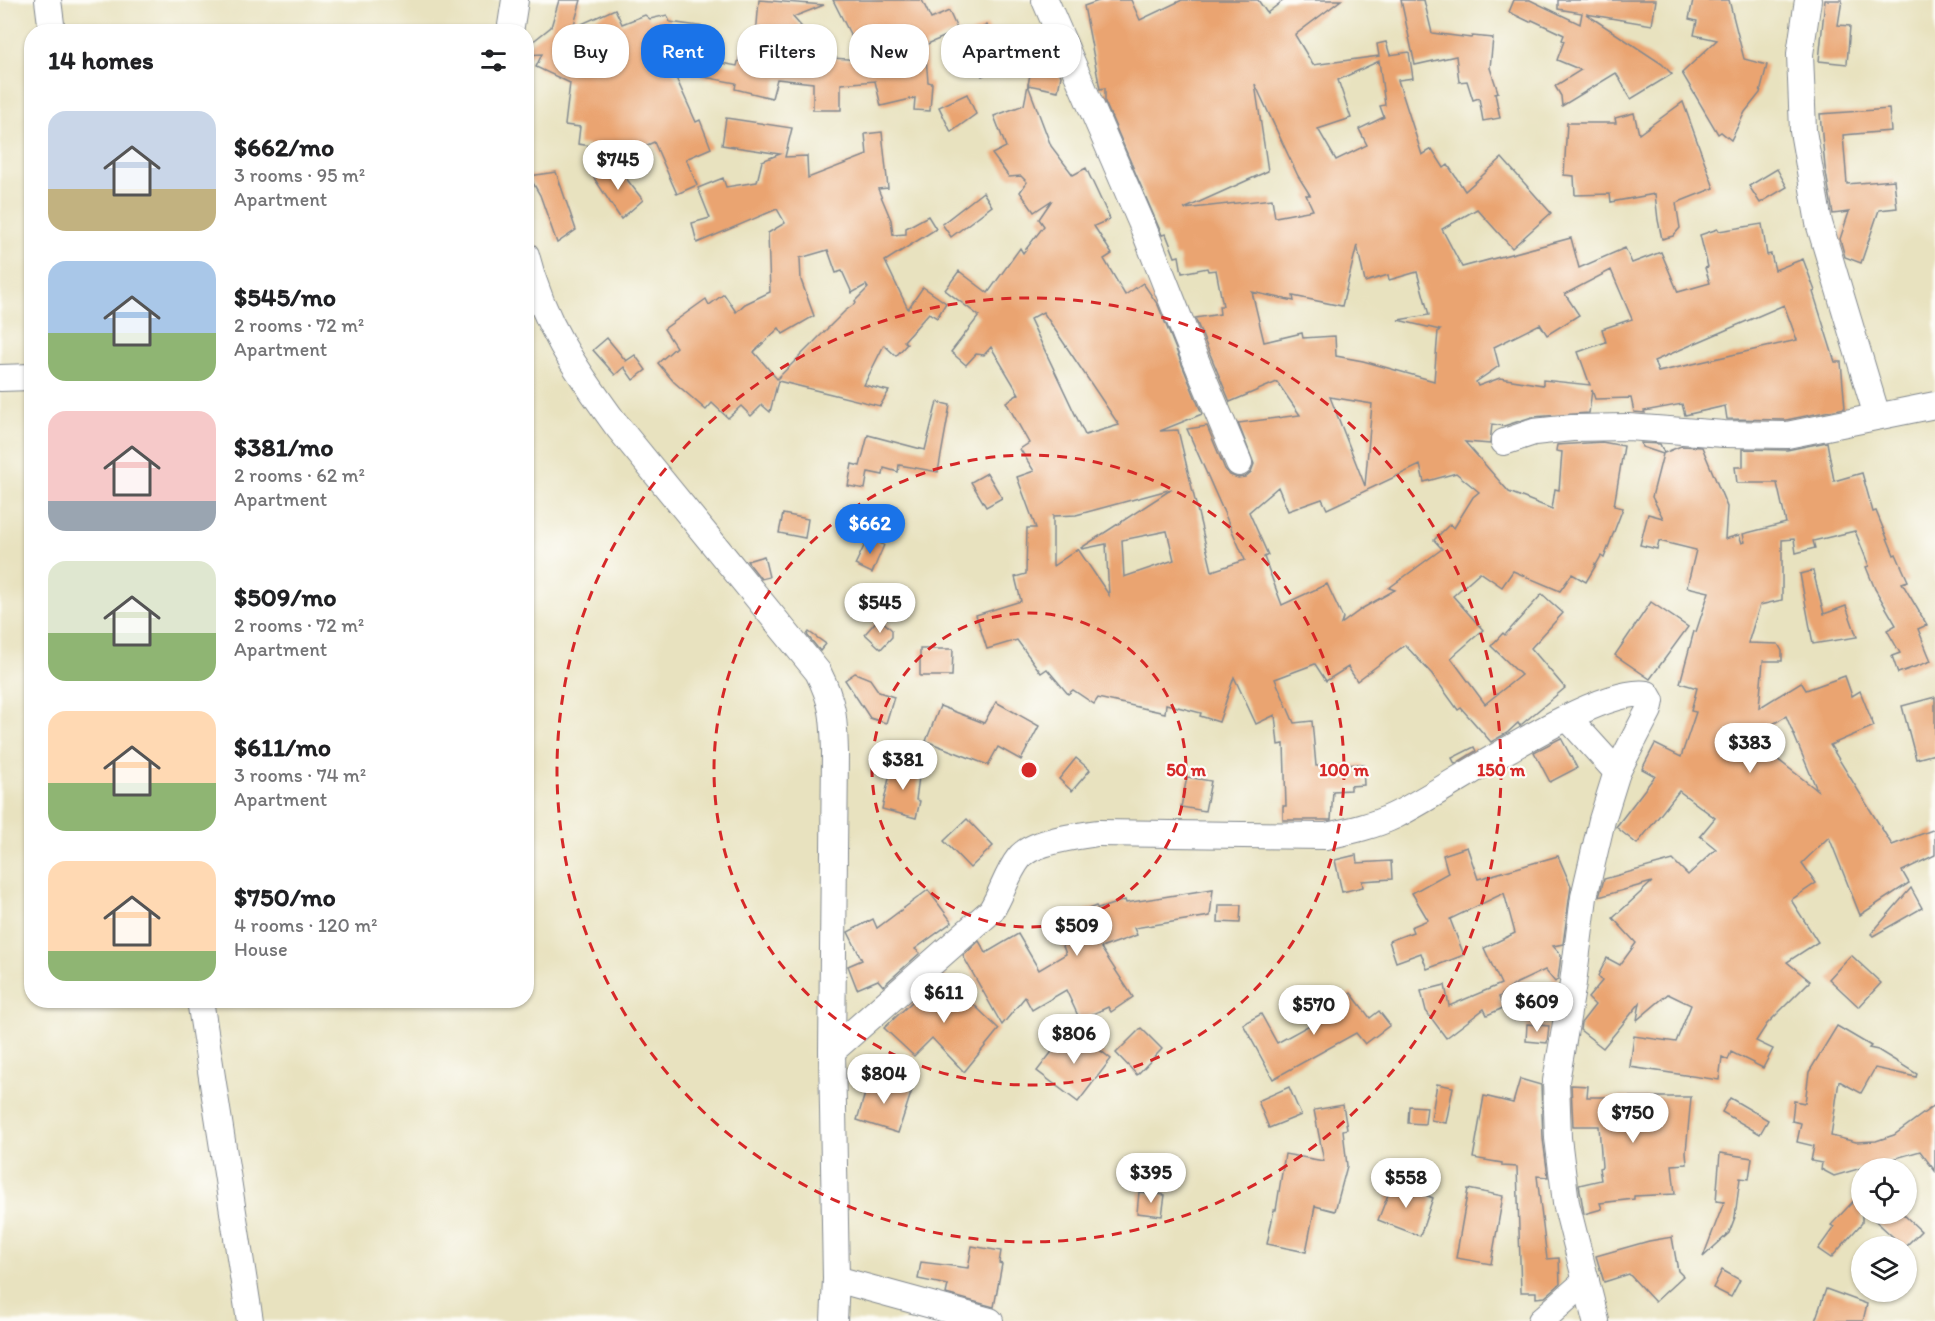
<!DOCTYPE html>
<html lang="en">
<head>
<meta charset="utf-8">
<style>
	:root { --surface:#fff; --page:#f2f2f2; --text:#202124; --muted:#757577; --accent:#1a73e8 }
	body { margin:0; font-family:Itim,sans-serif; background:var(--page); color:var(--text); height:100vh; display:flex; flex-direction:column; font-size:22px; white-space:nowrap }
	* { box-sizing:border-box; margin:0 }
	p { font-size:20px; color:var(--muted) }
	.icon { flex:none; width:33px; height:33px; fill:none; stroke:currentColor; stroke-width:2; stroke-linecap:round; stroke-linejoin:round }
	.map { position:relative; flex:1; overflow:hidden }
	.panel { position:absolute; left:24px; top:24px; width:510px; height:984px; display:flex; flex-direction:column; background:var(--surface); border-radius:24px; box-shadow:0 2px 4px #0004 }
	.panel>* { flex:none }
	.hud { position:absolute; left:552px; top:24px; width:570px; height:54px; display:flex; gap:12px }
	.fabs { position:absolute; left:1851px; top:1158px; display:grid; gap:12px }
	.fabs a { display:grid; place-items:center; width:66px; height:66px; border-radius:50%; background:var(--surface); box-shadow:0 2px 4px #0004; font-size:30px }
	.price { position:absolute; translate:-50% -51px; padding:0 14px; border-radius:21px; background:#fff; color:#222; font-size:20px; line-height:39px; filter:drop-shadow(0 2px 3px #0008) }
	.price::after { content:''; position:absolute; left:50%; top:36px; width:18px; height:14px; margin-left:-9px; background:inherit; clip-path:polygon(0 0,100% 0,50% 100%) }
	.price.selected { background:var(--accent); color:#fff }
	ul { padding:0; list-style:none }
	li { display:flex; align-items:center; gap:18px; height:150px; padding:0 24px }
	li span { display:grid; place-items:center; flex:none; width:168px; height:120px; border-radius:18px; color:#555 }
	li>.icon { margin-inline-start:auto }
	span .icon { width:72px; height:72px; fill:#fffc; stroke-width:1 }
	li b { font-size:26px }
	h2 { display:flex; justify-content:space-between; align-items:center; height:72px; padding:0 24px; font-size:26px }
	.pill { padding:0 21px; border-radius:24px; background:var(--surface); box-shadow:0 2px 4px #0004; font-size:21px; line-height:54px }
	.pill.selected { background:var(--accent); color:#fff }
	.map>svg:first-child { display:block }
	.building { fill:#eaa471; fill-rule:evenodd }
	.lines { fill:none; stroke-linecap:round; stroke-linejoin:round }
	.minor-casing { stroke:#82888e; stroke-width:28 }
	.minor { stroke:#fff; stroke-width:26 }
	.ring { fill:none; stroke:#d62828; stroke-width:3; stroke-dasharray:10 8 }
	.centre { fill:#d62828; stroke:#fdfcf7; stroke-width:3 }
	.ring-label { font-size:18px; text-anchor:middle; font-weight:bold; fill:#d62828; stroke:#fdfcf7; stroke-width:4.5; stroke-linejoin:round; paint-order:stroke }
</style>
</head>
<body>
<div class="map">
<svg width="1935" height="1321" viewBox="0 0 1935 1321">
	<rect width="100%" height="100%" fill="#fdfcf7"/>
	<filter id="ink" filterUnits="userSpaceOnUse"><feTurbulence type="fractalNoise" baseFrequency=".0167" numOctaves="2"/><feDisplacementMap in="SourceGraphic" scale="12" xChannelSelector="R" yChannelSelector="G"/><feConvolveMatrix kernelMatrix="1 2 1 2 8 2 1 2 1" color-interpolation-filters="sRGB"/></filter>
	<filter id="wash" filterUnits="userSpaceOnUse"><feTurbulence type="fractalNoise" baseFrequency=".008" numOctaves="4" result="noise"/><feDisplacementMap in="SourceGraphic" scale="24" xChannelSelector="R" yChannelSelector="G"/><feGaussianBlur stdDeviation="1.35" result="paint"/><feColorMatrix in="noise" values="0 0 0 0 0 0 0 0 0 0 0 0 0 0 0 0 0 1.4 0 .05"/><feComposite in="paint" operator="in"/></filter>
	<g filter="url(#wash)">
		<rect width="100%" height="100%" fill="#e8e2bf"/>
		<g id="blocks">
			<g class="building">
				<polygon points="559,0 581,0 573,28 615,9 622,24 645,15 650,19 667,15 670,22 705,27 700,59 737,66 746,33 756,36 759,0 824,5 793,17 807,33 783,55 863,60 833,0 922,0 931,19 949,11 958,31 925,45 928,82 932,83 930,111 914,110 915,98 881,106 875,81 841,84 841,110 813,110 813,83 777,79 772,98 735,89 736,83 673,71 696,122 700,120 711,148 686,159 697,185 677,194 654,142 632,152 578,144 580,127 565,125 570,83 536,67 542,54 526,55 526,47 551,27"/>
				<path d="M1101,0H1131L1140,20L1182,0H1258L1267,13L1284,0H1341L1295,35L1313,65L1379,56L1377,44L1386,42L1390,55L1409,52L1413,78L1398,80L1422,155L1432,149L1444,168L1448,165L1465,191L1502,158L1551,213L1512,248L1477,209L1442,229L1462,267L1571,238L1579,268L1625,248L1632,263L1661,252L1678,292L1710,283L1705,268L1708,267L1700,235L1718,229L1719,231L1762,224L1767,255L1771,254L1775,270L1803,259L1815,291L1813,292L1835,362H1841L1845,408L1786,420L1727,419L1725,406L1685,415L1682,404L1644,411L1645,413L1634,412L1631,398L1595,399L1592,390L1589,413L1532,417L1504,426L1492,424L1490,444L1465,442L1509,492L1552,509L1555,489L1559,490L1562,452L1556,451L1557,445L1602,442L1624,446L1614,506L1623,508L1604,558L1601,556L1596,565L1594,564L1596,565L1586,582L1572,574L1560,591L1513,571L1502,587L1480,572L1453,596L1483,630L1451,658L1485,704L1521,675L1491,646L1503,633L1505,635L1542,594L1563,613L1531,648L1565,688L1522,724L1520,726L1518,723L1507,733L1491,742L1461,708L1458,710L1432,674L1405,645L1357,681L1348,667L1326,681L1315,664L1275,679L1294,723L1312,721L1316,766L1363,764L1364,785L1350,786V790L1333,791L1331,820H1283V806H1286L1284,744L1278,745L1275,715L1256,724L1234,677L1219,722L1200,716L1201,713L1166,704L1165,713L1098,698L1094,704L1073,690L1068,694L1047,669L1041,673L1017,640L987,649L976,615L1021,601L1015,577L1026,574L1027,528H1036L1017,477L1034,471L1020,449L1029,443L1006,402L1019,394L991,347L984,355L976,354L966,365L951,352L979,316L945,290L959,271L988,293L1020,248L1023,253L1044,226L1039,219L1052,200L1034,212L1020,192L1027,182L1021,176L1009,177L992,154L1006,147L994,116L1024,105L1028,85L1051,146L1073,175L1086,168L1110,219L1094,226L1112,254L1104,259L1125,295L1143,283L1158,305L1202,414L1160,431L1178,430L1212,571L1245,560L1187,429L1207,426L1225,469L1230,475L1238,478L1245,477L1251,472L1254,464L1238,423L1300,415L1277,382L1230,402L1195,318L1220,314L1219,306H1223L1216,270L1208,271L1207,268L1182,273L1179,256L1175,257L1166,234L1162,235L1105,102V88L1100,89L1084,6ZM1379,61L1385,105L1380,106L1384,117L1359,129L1367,145L1336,160L1318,129L1351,118L1338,80ZM1255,84L1298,176L1310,195H1306L1313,210L1275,217L1272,199L1184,209L1268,171ZM1357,245L1365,282L1388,275L1389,280L1417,272L1429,315L1398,320L1440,330L1438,331L1434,381L1363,361L1336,356L1335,336L1303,338L1302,333L1264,342L1252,292L1294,301L1293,296L1342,306ZM1611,270L1632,319L1602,329L1606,342L1578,352L1590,385L1543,380V385L1500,378L1478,386L1476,382L1499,366L1494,347L1540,324L1547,335L1579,315L1565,294ZM1784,305L1797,340L1658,372L1654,361ZM1043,312L1119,425L1085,435L1030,319ZM1330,397L1372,404L1365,486ZM1420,465L1424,482L1456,473L1479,492L1473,497L1454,528L1450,524L1434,540L1442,549L1389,588L1395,590L1363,608L1341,624L1343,618L1327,584L1282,605L1264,557L1268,555L1249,512L1278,487L1288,511L1322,499L1327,509ZM1172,489L1081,548L1082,549L1106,544L1109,595L1078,549L1053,566V516L1076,515ZM1167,531L1174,560L1124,577L1122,540Z"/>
				<polygon points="1401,0 1424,0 1432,33 1471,38 1472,36 1493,38 1490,68 1498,92 1495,93 1500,118 1483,121 1479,98 1473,100 1467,81 1459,82 1456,56 1415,65"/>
				<polygon points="1514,0 1530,0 1580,24 1582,13 1558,9 1558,0 1656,0 1652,25 1586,14 1662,64 1672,74 1631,99 1616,73 1562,106 1561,96 1555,86 1581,70 1557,60 1564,41 1562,40 1564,35 1532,20 1530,22 1509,12"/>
				<polygon points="1693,0 1729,0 1744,59 1767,65 1760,93 1745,112 1731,140 1721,132 1718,134 1682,73 1717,40 1694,35 1697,21 1689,19"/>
				<polygon points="1825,0 1842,0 1838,25 1850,26 1847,64 1819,61"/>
				<polygon points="987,25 1006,64 982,76 964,37"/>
				<polygon points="1034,54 1054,58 1061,76 1058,91 1028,85"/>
				<polygon points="967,94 976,114 951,132 939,107"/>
				<polygon points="1683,102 1714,188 1676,203 1680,228 1673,236 1662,239 1658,220 1655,194 1611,202 1610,194 1575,195 1574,176 1564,175 1567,123 1616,123 1615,118 1634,113 1639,134"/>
				<polygon points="1889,109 1891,131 1843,135 1847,184 1894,180 1897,208 1879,210 1861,263 1845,257 1840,239 1849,212 1833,214 1825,167 1820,114"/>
				<path d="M726,118L792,128L785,157L807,156L808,178L867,155L865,134L882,132L888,188L878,189L891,220L893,235L906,234V228L928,216L936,229L885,261L908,309L923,287L946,303L937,318L929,313L904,341L907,344L896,356L884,345L864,385L889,391L880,406L778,381L770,412L762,405L751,416L741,406L728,418L712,403L706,410L674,382L658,363L676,347L664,329L706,299L709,305L724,294L736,312L745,304L770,292L768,233L785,223L777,209L697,243L692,223L710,218L698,188L723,178L726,187L757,182L762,161L780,154L722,145ZM828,250L836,273L842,271L852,293L866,285L868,288L855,301L856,303L845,311L777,379L754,352L779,328L783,334L814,316L801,280L800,258Z"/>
				<polygon points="614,163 643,200 621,219 594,178"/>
				<polygon points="1777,169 1787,187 1760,203 1749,186"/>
				<polygon points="556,172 576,230 557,243 540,195 529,176"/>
				<polygon points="983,192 992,206 951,237 942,224"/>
				<polygon points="607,338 626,361 635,355 646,370 633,380 624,367 615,375 593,350"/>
				<polygon points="937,402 950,405 938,472 899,465 898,472 884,468 883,475 868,472 865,489 848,486 852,464 860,466 868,435 925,450"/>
				<path d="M1827,442L1834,481L1862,473L1873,512L1876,511L1894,555L1896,554L1908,581L1902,583L1927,625L1918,629L1931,661L1898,673L1892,656L1900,653L1887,630L1896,625L1875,589L1866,567L1869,566L1855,531L1813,541L1815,548L1796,553L1794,539L1782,540V600L1760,605L1748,643L1778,644L1782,651V661H1763L1759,708L1801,682L1806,690L1845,676L1852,696L1860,691L1874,726L1830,745L1892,845L1935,829V855L1902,871L1909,883L1860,915L1829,837L1802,863L1816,883L1791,900L1818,942L1787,962L1810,981L1767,1024L1756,1041L1773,1049L1763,1068L1731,1052L1728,1060L1722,1057L1719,1080L1630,1067L1634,1036L1676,1042L1691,1005L1668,994L1637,1020L1640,1003L1603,1048L1580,1030L1581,1023L1595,1005L1588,998L1602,981L1598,976L1607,958L1620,965L1636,943L1613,918L1652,882L1599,897L1604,879L1673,860L1688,875L1716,849L1700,836L1715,818L1679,791L1637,844L1616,827L1655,776L1642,769L1655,744L1681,757L1696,712L1691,711L1697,688L1680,683L1694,631L1696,632L1709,592L1687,587L1696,550L1659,541L1657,549L1640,545L1648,514L1663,518L1652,497L1663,454L1642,447L1641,443L1660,444L1664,453L1681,446L1702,447L1727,507L1725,539L1739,535L1742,543L1745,542L1743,534L1786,523L1777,483H1737L1735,467H1743V449L1787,450ZM1786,716L1817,790L1750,738Z"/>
				<polygon points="987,473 1002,498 986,507 971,482"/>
				<polygon points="783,514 808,519 805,538 779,533"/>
				<polygon points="868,538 884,545 872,573 855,565"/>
				<polygon points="764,556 769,577 761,579 747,561"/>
				<polygon points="1813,571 1824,614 1846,606 1857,637 1813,644 1800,574"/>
				<polygon points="1651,602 1688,627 1650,679 1615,655"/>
				<polygon points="879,618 892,630 892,637 881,649 865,634"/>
				<polygon points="809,632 826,644 820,651 807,635"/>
				<polygon points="920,649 953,649 952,676 920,676"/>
				<polygon points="855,673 870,679 879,692 894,697 886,723 870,718 845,680"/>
				<polygon points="1935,697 1935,754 1916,759 1902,706"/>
				<polygon points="996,702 1039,726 1021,760 998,747 988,765 926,741 940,706 984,723"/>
				<polygon points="1561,738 1577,768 1550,782 1534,752"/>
				<polygon points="1474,747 1476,751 1455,764 1452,758"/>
				<polygon points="1076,758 1090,770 1072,791 1059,779"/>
				<polygon points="892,765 920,769 916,800 920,801 916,818 882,809"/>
				<polygon points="1187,777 1211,781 1205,811 1181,807"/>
				<polygon points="967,819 993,846 970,868 944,841"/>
				<polygon points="1467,847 1478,879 1558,856 1571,886 1563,944 1553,946 1561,955 1558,979 1555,982 1545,970 1517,983 1499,997 1503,1008 1487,1015 1484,1009 1446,1038 1426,1011 1421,991 1445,985 1449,1006 1501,984 1484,948 1515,933 1504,893 1450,919 1464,955 1427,969 1421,953 1396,962 1389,941 1413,932 1411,927 1428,920 1412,893 1448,873 1443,855"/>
				<polygon points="1356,855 1357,863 1391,861 1392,879 1362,881 1363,887 1342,892 1335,860"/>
				<polygon points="1911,888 1922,908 1873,936 1871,934"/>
				<polygon points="1213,889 1210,916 1134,928 1137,935 1101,948 1133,997 1111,1012 1108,1007 1080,1020 1066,990 1032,1010 1025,997 1002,1025 963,956 979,941 986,953 1018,934 1039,970 1066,954 1054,923 1096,906 1098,909 1125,900 1126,903"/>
				<polygon points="928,890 952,922 915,949 920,953 883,986 878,980 857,989 848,966 862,960 848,932 873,919 877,928"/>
				<polygon points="1219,905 1241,905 1240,923 1218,922"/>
				<polygon points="1851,955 1881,983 1859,1007 1829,979"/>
				<polygon points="942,974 999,1029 964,1072 932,1038 914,1056 884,1028"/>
				<polygon points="1351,993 1370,1018 1379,1011 1390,1025 1365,1044 1356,1033 1273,1079 1243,1024 1261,1014 1277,1043 1337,1010 1334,1006"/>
				<polygon points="1527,1024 1549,1026 1547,1043 1526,1041"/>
				<polygon points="1837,1026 1871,1046 1869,1048 1878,1050 1917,1074 1916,1077 1875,1068 1861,1093 1839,1081 1831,1136 1856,1142 1876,1141 1894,1135 1935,1105 1935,1171 1920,1151 1834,1176 1821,1169 1822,1163 1811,1161 1814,1146 1797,1142 1801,1123 1792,1121 1794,1101 1805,1103 1809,1072"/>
				<polygon points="1071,1027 1111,1059 1078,1102 1037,1071"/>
				<polygon points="1141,1028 1162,1049 1137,1075 1116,1053"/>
				<polygon points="870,1077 912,1090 898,1133 857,1120"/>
				<polygon points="1520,1079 1541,1085 1543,1139 1548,1177 1537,1176 1547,1259 1559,1258 1560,1284 1545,1297 1536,1298 1536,1292 1521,1292 1517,1167 1502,1166 1502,1163 1473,1158 1484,1096 1513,1103"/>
				<polygon points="1437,1084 1453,1087 1446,1123 1431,1120"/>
				<polygon points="1571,1085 1588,1086 1587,1097 1691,1097 1686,1152 1687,1164 1672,1165 1675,1194 1634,1196 1634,1199 1600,1203 1602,1209 1584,1214 1579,1185 1601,1180 1599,1168 1602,1167 1599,1126 1573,1126"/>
				<polygon points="1289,1087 1301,1115 1269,1128 1258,1101"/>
				<polygon points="1730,1098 1768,1120 1760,1134 1722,1112"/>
				<polygon points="1343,1105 1347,1129 1343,1130 1347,1166 1335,1211 1315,1206 1306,1252 1267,1244 1274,1210 1276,1210 1285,1154 1324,1161 1314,1110"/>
				<polygon points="1409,1106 1427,1107 1425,1124 1408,1123"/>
				<polygon points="1720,1153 1752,1158 1749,1179 1740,1178 1735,1217 1729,1233 1703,1257 1724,1202 1716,1201"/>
				<polygon points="1393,1182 1433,1198 1420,1236 1378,1220"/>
				<polygon points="1468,1189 1503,1196 1491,1264 1456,1258"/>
				<polygon points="1139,1192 1165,1195 1162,1216 1137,1213"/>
				<polygon points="1862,1192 1862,1223 1831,1258 1818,1249 1834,1227 1831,1225"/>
				<polygon points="1868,1214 1903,1214 1921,1231 1906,1246 1903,1246"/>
				<polygon points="1672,1237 1678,1271 1683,1276 1655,1302 1629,1274 1604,1282 1596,1256 1649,1241"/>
				<polygon points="972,1246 1001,1251 999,1263 1002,1264 994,1307 946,1294 948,1285 918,1279 921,1262 968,1268"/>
				<polygon points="1722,1270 1740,1280 1731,1297 1713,1288"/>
				<polygon points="1826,1289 1867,1304 1863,1321 1815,1321"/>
			</g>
		</g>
	</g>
	<g filter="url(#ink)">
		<use href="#blocks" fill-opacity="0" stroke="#82888e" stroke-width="1.5"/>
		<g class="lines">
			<defs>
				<g id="minor">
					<polyline points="48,0 52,32"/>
					<polyline points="1045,0 1141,222 1192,351 1239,463"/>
					<polyline points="1808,0 1800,54 1803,131 1819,223 1877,416"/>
					<polyline points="510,32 515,0"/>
					<path d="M526,255C543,324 576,370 617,426L818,672C834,704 834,719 835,753L832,1051L836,1279L834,1321"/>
					<polyline points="0,378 32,377"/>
					<polyline points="1504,442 1534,432 1572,428 1628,427 1724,434 1787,435 1935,405"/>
					<polyline points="1568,718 1617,772"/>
					<polyline points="200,1000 250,1321"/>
					<path d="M832,1051L991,911C1002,894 1007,873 1019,858C1032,841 1078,836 1098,833L1326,836C1350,831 1374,826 1396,815C1449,789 1596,685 1647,694L1651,701L1649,710L1617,772L1602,820L1584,897L1573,983L1556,1081L1558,1138L1566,1203L1596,1321"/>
					<polyline points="836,1279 990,1321"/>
					<polyline points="1541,1321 1586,1281"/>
				</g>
			</defs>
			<use href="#minor" class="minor-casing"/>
			<use href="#minor" class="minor"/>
		</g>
	</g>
	<g class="ring">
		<circle cx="1029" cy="770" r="157"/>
		<circle cx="1029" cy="770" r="315"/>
		<circle cx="1029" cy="770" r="472"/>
	</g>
	<circle cx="1029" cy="770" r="9" class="centre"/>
	<g class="ring-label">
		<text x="1186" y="776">50 m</text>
		<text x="1344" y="776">100 m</text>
		<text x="1501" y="776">150 m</text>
	</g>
</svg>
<div class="fabs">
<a><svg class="icon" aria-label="locate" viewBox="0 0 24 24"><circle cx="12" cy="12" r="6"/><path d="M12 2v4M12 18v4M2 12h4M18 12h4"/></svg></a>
<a><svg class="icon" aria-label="layers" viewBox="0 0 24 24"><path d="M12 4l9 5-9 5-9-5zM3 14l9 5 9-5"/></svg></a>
</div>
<b class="price" style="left:618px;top:191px">$745</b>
<b class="price selected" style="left:870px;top:555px">$662</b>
<b class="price" style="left:880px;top:634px">$545</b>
<b class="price" style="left:1750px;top:774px">$383</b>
<b class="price" style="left:903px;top:791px">$381</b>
<b class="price" style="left:1077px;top:957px">$509</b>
<b class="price" style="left:944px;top:1024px">$611</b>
<b class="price" style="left:1537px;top:1033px">$609</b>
<b class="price" style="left:1314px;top:1036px">$570</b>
<b class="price" style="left:1074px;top:1065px">$806</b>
<b class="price" style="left:884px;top:1105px">$804</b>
<b class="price" style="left:1633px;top:1144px">$750</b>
<b class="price" style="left:1151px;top:1204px">$395</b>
<b class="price" style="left:1406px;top:1209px">$558</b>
<div class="hud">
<a class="pill">Buy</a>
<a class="pill selected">Rent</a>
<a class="pill">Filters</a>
<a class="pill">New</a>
<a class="pill">Apartment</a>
</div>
<section class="panel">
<h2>14 homes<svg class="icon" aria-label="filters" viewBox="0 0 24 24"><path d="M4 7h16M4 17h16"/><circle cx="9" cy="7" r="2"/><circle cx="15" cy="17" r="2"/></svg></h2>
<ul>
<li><span style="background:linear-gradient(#c9d6e8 65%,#c2b280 0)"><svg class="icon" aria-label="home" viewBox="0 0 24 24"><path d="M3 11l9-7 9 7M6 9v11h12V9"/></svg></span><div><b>$662/mo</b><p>3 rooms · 95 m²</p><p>Apartment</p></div></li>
<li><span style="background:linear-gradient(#a9c7e8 60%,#8fb573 0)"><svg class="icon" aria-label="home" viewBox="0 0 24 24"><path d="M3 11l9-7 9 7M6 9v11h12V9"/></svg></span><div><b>$545/mo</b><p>2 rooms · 72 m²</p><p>Apartment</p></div></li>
<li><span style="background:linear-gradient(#f6c9c9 75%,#9aa5b1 0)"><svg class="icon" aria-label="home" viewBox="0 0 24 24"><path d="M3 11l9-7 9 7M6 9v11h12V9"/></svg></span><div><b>$381/mo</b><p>2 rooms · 62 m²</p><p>Apartment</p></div></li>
<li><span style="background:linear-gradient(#dfe7d0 60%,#8fb573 0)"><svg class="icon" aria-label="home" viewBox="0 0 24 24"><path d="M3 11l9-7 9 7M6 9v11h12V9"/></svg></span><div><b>$509/mo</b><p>2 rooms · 72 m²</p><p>Apartment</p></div></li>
<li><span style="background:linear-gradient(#ffd9b3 60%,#8fb573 0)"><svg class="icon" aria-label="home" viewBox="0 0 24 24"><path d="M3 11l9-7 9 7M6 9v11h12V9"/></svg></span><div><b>$611/mo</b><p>3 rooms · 74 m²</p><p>Apartment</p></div></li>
<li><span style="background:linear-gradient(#ffd9b3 75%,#8fb573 0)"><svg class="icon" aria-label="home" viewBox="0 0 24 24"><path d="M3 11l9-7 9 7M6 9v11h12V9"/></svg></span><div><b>$750/mo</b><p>4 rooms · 120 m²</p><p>House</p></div></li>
</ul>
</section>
</div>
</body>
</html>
